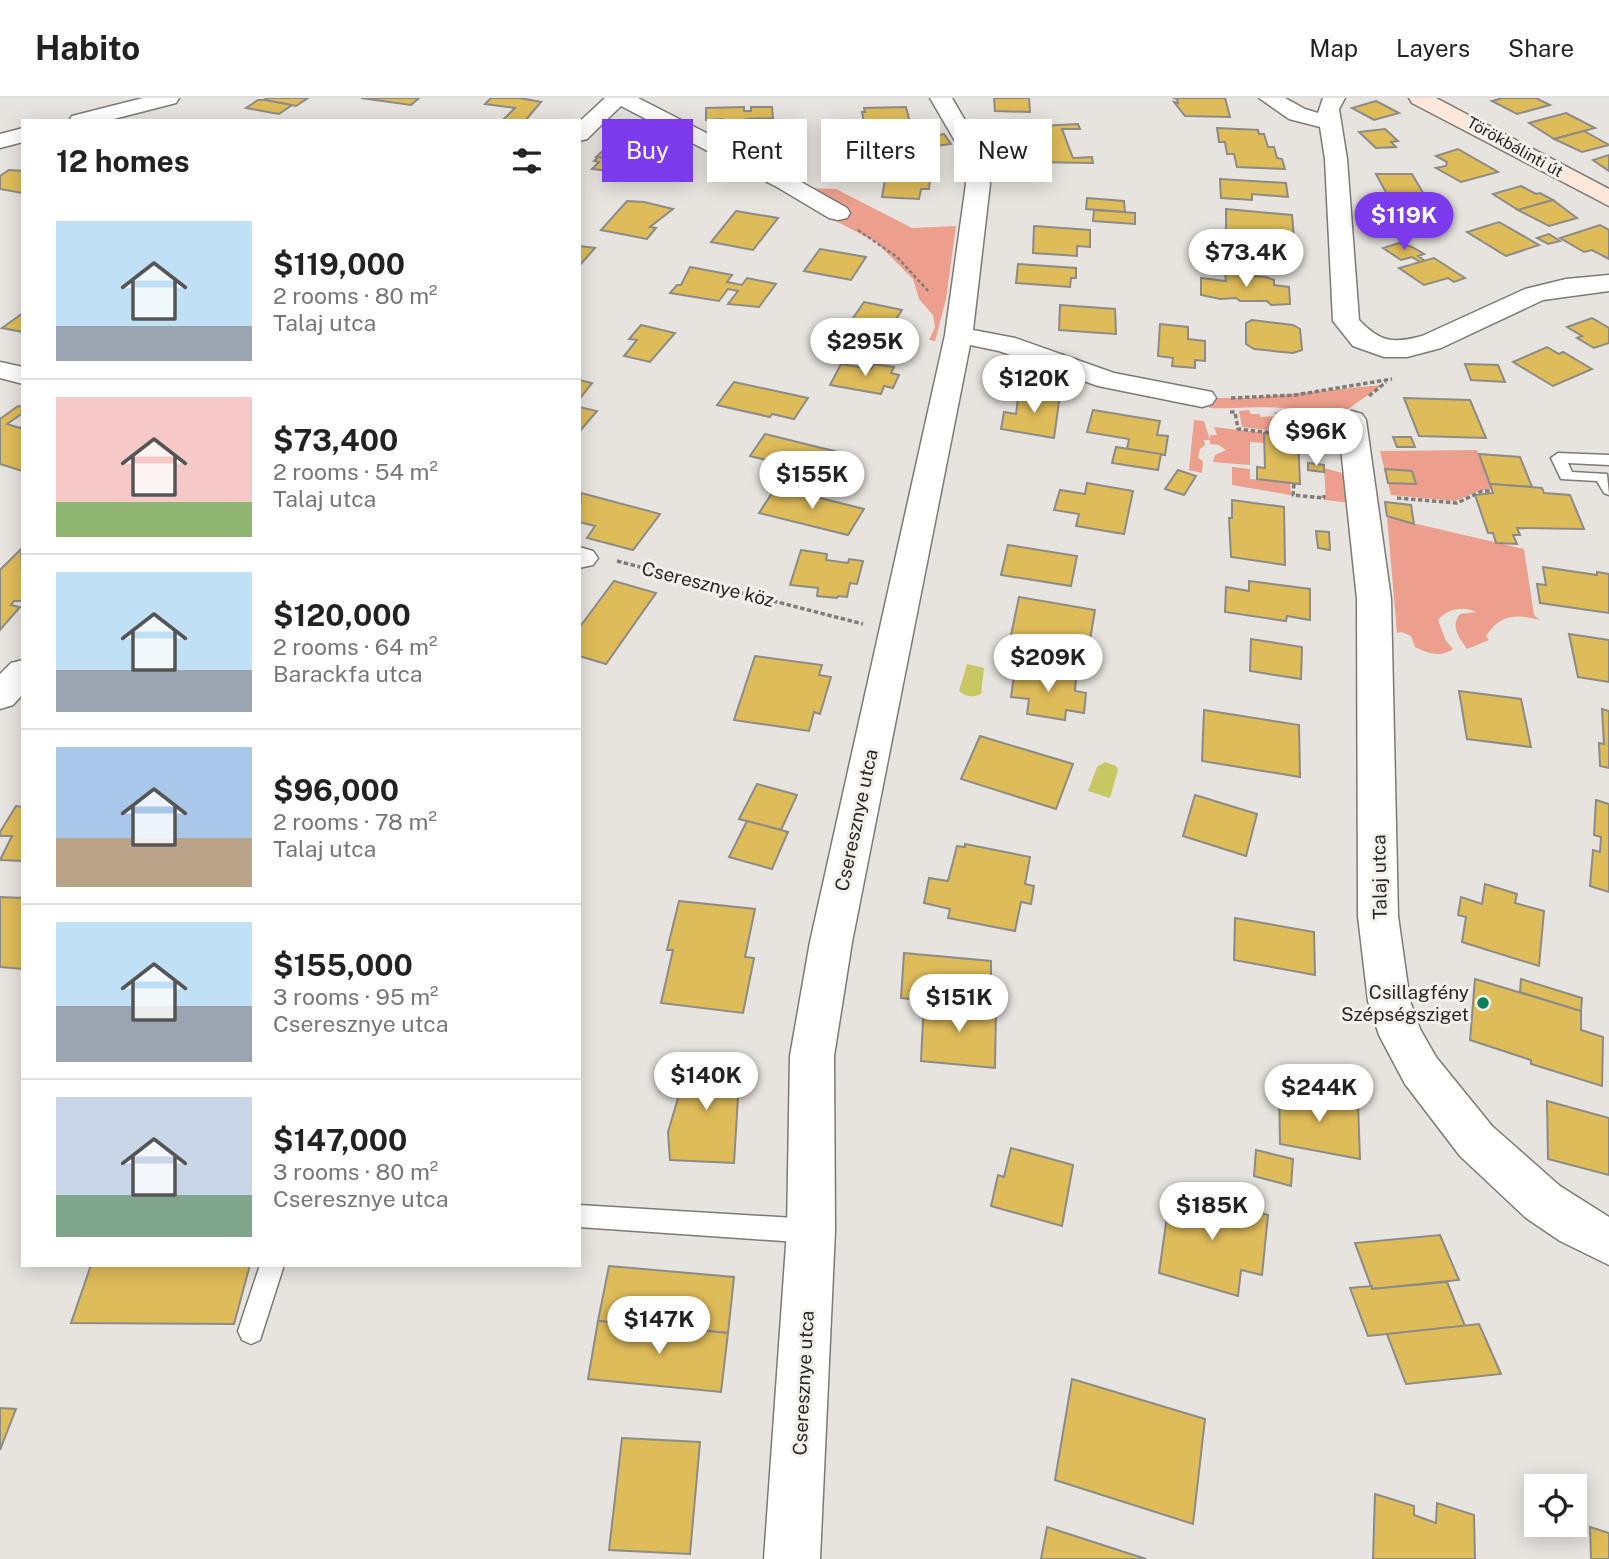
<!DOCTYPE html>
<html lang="en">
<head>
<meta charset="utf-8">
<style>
	:root { --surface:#fff; --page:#f6f6f6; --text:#222; --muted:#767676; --line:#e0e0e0; --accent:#7c3aed }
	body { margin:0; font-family:"Public Sans",sans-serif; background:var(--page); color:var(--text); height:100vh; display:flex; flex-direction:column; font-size:26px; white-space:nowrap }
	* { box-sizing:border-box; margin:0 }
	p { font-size:23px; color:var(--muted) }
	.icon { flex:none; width:38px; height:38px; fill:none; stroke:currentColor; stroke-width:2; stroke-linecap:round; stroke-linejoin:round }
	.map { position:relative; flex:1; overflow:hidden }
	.details { position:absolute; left:21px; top:21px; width:560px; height:1148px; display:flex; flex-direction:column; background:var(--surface); border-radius:0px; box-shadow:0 4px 18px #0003 }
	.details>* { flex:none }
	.banner { position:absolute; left:602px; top:21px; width:665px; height:63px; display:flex; gap:14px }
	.buttons { position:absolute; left:1524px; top:1376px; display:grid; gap:14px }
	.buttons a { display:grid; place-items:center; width:63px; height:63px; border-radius:0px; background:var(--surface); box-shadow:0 4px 18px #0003; font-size:35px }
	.price { position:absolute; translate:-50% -60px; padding:0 16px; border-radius:24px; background:#fff; color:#222; font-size:23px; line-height:46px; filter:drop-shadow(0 2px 4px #0008) }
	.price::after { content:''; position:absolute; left:50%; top:42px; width:21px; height:16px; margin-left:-10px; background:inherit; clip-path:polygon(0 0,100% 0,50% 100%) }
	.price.active { background:var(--accent); color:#fff }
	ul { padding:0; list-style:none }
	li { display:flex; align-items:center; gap:21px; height:175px; padding:0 35px }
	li+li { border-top:2px solid var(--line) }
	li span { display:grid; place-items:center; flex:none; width:196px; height:140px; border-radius:0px; color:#555 }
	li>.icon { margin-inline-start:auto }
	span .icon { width:84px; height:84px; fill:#fffc; stroke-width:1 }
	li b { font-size:30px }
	h2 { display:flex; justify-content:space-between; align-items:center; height:84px; padding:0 35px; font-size:30px }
	.tag { padding:0 24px; border-radius:0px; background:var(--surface); box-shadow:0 4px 18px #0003; font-size:24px; line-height:63px }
	.tag.active { background:var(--accent); color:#fff }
	header { display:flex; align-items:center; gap:42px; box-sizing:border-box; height:98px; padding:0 35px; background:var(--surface); border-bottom:2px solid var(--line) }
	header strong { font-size:33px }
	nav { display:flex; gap:38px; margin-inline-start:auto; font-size:24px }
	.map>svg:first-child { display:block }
	.green { fill:#eb9f8c }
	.water { fill:#c7c763 }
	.building { fill:#dfbc5a; stroke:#8d8b86; stroke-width:2 }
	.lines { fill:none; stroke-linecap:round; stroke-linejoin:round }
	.lane-casing { stroke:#7d7a75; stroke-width:3 }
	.street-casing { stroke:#7d7a75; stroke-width:3 }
	.secondary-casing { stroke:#7d7a75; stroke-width:3 }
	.path-far1 { stroke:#7f7c79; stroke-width:2.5; stroke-dasharray:3.5 2.5; stroke-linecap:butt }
	.path { stroke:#7f7c79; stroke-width:3.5; stroke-dasharray:4.5 2.5; stroke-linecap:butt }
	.lane { fill:#fff; fill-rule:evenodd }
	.street { fill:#fff; fill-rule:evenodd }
	.secondary { fill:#fde7da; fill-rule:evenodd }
	.poi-dot { fill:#0e7f5d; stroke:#f4f0eb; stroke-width:2.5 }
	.labels { text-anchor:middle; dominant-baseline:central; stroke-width:6; stroke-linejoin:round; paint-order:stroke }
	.far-street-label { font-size:16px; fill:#292726; stroke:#f4f0eb }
	.street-label { font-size:19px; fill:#292726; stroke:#f4f0eb }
	.poi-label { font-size:19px; fill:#292726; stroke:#f4f0eb; text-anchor:end }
</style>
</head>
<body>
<header>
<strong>Habito</strong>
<nav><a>Map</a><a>Layers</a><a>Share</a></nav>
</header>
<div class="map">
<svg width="1609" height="1461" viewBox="0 0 1609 1461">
	<rect width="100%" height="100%" fill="#e7e3de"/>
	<g class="green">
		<polygon points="807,90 836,91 912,130 956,128 946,201 935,243 929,242 935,229 933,217 919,201 913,181 876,144 832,121"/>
		<path d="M1382,287L1334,321L1337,340L1342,343L1339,347H1324C1321,340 1323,330 1316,322C1296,302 1237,312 1209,310L1210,300H1250Z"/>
		<polygon points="1249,312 1251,316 1259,316 1261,319 1276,318 1274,314 1288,316 1301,325 1303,336 1242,329 1239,313"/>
		<polygon points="1194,322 1204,323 1210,342 1204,342 1205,347 1200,351 1198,360 1203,363 1202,375 1189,372"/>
		<polygon points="1214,329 1264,335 1264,345 1250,344 1250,367 1213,364 1215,357 1226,352 1219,347 1210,346 1210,337 1217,337"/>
		<polygon points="1477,352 1492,391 1481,392 1455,403 1391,397 1380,353"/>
		<polygon points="1232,369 1250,371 1250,381 1290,385 1291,397 1232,387"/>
		<polygon points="1324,370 1346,376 1350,405 1326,402"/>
		<path d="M1387,419L1524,451L1534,517L1540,522C1517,516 1500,516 1486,538L1489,542L1467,551C1459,540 1450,528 1460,516L1476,514C1463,508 1448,510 1438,522L1446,543L1453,551C1441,560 1427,555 1415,549L1411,538L1402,534L1397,535Z"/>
	</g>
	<g class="water">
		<path d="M967,566L984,570L981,596C972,600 966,599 959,593Z"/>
		<polygon points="1105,664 1116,668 1118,672 1110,700 1088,693 1097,669"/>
	</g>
	<g class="building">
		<polygon points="267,0 308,0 296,8 264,2"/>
		<polygon points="361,0 419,0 411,7"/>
		<polygon points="491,0 520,0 541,4 525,23 502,23 515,10 485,6"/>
		<polygon points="994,0 1029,0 1030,14 995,13"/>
		<polygon points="1173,0 1225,0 1230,19 1185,18 1174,4 1178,5 1177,1"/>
		<polygon points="1503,0 1536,0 1550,7 1517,16 1492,3"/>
		<polygon points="258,2 264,2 292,7 279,16 246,10"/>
		<polygon points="1376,3 1399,15 1374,22 1352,10"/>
		<polygon points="744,9 744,13 751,13 751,9 772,9 773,20 746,21 747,26 775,26 776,38 739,38 739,29 722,30 722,21 706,22 706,10"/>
		<polygon points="906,9 912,32 869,33 869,29 865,29 862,14 865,14 864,10"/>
		<polygon points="1566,15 1595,30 1554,41 1529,25"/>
		<polygon points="1078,26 1080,31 1062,31 1073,60 1092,59 1093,65 1031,64 1028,55 1031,55 1020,29"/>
		<polygon points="1217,30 1258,32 1259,36 1264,36 1268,49 1274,49 1277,60 1282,61 1285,71 1237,69 1234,56 1227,56 1225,44 1219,44"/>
		<polygon points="1385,31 1398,43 1391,44 1396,49 1376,50 1359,34"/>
		<polygon points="1584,33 1609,47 1582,54 1554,41"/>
		<polygon points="944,36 951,46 927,49 920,40"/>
		<polygon points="637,45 668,51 647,68 629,65 637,57 628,55"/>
		<polygon points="609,47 632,51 628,55 637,57 629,65 596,59"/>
		<polygon points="1458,51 1498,74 1461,84 1436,70 1446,68 1447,64 1436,58"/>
		<polygon points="1609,57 1609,73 1593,62"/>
		<polygon points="598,59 629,65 643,68 635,76 592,71 599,64 594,63"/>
		<polygon points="887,70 923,72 922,83 930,83 929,91 921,91 919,101 882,99"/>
		<polygon points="9,72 23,73 23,95 0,91 0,78"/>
		<polygon points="1376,76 1412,76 1426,100 1389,100"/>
		<polygon points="1220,81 1286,85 1288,99 1252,96 1252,102 1221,100"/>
		<polygon points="1521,88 1536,96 1540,95 1553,102 1518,112 1493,96"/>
		<polygon points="1087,100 1124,103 1125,114 1086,111"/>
		<polygon points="1553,102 1577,120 1549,128 1518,112"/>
		<polygon points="627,103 644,104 673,111 650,129 656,130 647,141 601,132"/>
		<polygon points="1226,111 1292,117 1294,140 1226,133"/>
		<polygon points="1094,112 1135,115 1135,126 1093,123"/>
		<polygon points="736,113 778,120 753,152 711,144"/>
		<polygon points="1499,124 1539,147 1506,158 1467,134"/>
		<polygon points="1600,127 1609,132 1609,161 1592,152 1584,154 1560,140"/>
		<polygon points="1034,128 1090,132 1090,149 1077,148 1077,158 1033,155"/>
		<polygon points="1549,136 1560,143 1548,146 1537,140"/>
		<polygon points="1399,145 1412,149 1424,156 1418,158 1425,163 1420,164 1412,159 1401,162 1383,150"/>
		<polygon points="579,148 595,150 579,168"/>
		<polygon points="820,151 866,159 851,182 804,173"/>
		<polygon points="1434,160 1465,180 1454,184 1448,180 1424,187 1399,170"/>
		<polygon points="1018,166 1076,170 1076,180 1071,180 1070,189 1016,185"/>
		<polygon points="690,169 732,177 727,184 742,187 747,180 776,186 759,209 728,206 738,193 728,191 719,203 670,195 677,187 681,187"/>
		<polygon points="1225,175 1266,179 1274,182 1274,187 1289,189 1290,206 1271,207 1267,203 1240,203 1236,200 1220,201 1201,197 1201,180 1226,183"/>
		<polygon points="864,204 902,212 883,241 871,238 868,242 842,236"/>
		<polygon points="1060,207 1115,211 1116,236 1059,232"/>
		<polygon points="23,215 23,234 2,230"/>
		<polygon points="1592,220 1609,230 1609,245 1594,250 1577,240 1582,238 1567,229"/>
		<polygon points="1252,222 1293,227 1300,231 1302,252 1293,255 1254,251 1246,246 1246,225"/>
		<polygon points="1160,226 1188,229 1188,241 1205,243 1205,263 1195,262 1195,270 1172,268 1173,260 1158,258"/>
		<polygon points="641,227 675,235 650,264 624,258 637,242 629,241"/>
		<polygon points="1547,249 1559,256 1563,254 1592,271 1553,288 1513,264"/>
		<polygon points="841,266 871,271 874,266 894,269 891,275 899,277 893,290 884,288 881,296 830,287"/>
		<polygon points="1465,266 1498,267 1505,284 1471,282"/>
		<polygon points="579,282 592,285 581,299 579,298"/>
		<polygon points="734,284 808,300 794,321 772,316 770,319 717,307"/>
		<polygon points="1019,293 1060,297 1054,340 1001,331 1004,314 1016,316"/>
		<polygon points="1404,300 1470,302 1486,340 1419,338"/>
		<polygon points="18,308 23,309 23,315 7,326 20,330 23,327 22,373 0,366 0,321"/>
		<polygon points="579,309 597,313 579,334"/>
		<polygon points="1093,312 1160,323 1157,337 1168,338 1165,357 1127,351 1129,341 1087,334"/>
		<polygon points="1264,335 1298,339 1300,386 1257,381 1257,369 1265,370"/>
		<polygon points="765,336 850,357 845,365 838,363 829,377 750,358"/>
		<polygon points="1393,339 1411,339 1415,349 1397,349"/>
		<polygon points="1116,349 1161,356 1158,372 1112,365"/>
		<polygon points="1479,356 1520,359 1532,389 1490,386"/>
		<polygon points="1308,365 1324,367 1324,374 1308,372"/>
		<polygon points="1385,371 1412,373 1416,386 1388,385"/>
		<polygon points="1178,372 1196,378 1184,397 1165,391"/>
		<polygon points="1087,385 1133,393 1124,436 1076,428 1079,416 1054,412 1060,392 1085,396"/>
		<polygon points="1490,386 1542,390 1544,395 1570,397 1584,431 1517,430 1520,437 1513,437 1517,446 1496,445 1493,435 1488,435 1475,397 1493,395"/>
		<polygon points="776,389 864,411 848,437 759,415"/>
		<polygon points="581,395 660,416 633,452 587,440 595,428 579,424"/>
		<polygon points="1232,402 1284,409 1285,467 1231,459 1229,420 1232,420"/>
		<polygon points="1385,404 1411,407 1414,426 1387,418"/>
		<polygon points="1316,433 1329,434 1330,452 1318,450"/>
		<polygon points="1008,447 1077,458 1071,488 1001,477"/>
		<polygon points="21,451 23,503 14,503 11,507 20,509 0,532 0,472"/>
		<polygon points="801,452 827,456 826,462 848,465 849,461 863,463 857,486 850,485 847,499 838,498 837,500 817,498 818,490 790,487"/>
		<polygon points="1543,469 1597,477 1597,474 1609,476 1609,515 1540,505 1537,486 1546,487"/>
		<polygon points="614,483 656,495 606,566 579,558 579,530"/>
		<polygon points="1249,483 1310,491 1310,522 1287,518 1286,523 1225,514 1226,489 1249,493"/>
		<polygon points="1019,499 1095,512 1087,560 1009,547"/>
		<polygon points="1569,536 1609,542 1609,584 1578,579"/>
		<polygon points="1251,541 1302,549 1301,581 1250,573"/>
		<polygon points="755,558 822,567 819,577 831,579 820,616 814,614 809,633 734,622"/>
		<polygon points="1015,571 1076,580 1075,593 1086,595 1084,615 1066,612 1065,622 1027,616 1029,601 1011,599"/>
		<polygon points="1459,593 1521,601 1531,649 1467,641"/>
		<polygon points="1602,611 1609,613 1609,670 1600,668 1599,645 1604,646"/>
		<polygon points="1204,612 1299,627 1300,679 1202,663"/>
		<polygon points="980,638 1073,666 1056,711 961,681"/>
		<polygon points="757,686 797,697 781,732 739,721"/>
		<polygon points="1195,697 1257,716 1246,758 1183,738"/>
		<polygon points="1596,702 1609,706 1609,794 1590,788 1593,752 1600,754 1601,739 1594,737"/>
		<polygon points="16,708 23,709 23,763 0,762 12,738 0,738 0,734"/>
		<polygon points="747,723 788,734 772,771 729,759"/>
		<polygon points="965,746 1030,759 1025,786 1034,788 1031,806 1021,804 1015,833 948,820 950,811 924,805 929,780 948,783 957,748 965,749"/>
		<polygon points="1485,786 1517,796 1515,805 1544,813 1539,868 1462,844 1466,819 1458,817 1461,799 1482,806"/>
		<polygon points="0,799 23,800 23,871 0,869"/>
		<polygon points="679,803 755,811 745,859 754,860 743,915 661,905 673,852 667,852"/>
		<polygon points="1235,820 1314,834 1315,877 1234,862"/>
		<polygon points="904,855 991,863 991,908 901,900"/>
		<polygon points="1475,881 1581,913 1581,932 1603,939 1602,988 1531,966 1531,962 1470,942"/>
		<polygon points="1521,881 1582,900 1581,913 1520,894"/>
		<polygon points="924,902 996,908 995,970 921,963"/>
		<polygon points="676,965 746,968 744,994 738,999 734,1065 670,1062 668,1034 678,1000 672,990"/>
		<polygon points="1279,990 1358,1005 1360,1061 1280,1046"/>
		<polygon points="1547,1003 1609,1020 1609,1077 1548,1061"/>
		<polygon points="1011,1050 1073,1067 1062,1128 991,1108 998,1077 1004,1079"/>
		<polygon points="1256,1052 1293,1061 1291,1088 1254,1078"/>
		<polygon points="1171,1090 1268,1117 1262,1177 1241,1172 1238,1198 1159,1175"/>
		<polygon points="1440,1137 1459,1182 1372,1191 1355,1145"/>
		<polygon points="91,1167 250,1167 234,1226 71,1225"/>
		<polygon points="609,1168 734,1179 728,1235 598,1223"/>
		<polygon points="1447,1184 1465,1228 1368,1238 1350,1190 1372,1188 1372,1191"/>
		<polygon points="598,1223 728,1235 721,1294 588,1281"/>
		<polygon points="1479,1226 1501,1276 1406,1286 1387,1236"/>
		<polygon points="1072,1281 1205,1321 1193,1426 1055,1382"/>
		<polygon points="0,1310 16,1311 0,1352"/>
		<polygon points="622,1340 700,1344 690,1456 609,1452"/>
		<polygon points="1375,1396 1414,1408 1414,1417 1436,1425 1437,1405 1474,1417 1475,1461 1373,1461"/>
		<polygon points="1047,1429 1146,1461 1041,1461"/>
		<polygon points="1590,1429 1609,1435 1609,1461 1591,1461"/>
	</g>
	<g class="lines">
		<defs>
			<g id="lane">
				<polygon points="1558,355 1609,357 1609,367 1568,365 1572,374 1607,376 1609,397 1604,395 1597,383 1561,381 1551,360"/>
				<polygon points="579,1107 811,1121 819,1125 823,1133 819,1141 811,1145 579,1129"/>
				<polygon points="260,1167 284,1167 260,1242 251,1246 242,1242 238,1233"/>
			</g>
			<g id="street">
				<polygon points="143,0 179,0 176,5 106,23 69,23 72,18"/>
				<polygon points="605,0 638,0 794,80 847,110 850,115 847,120 838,122 829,120 777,89 621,8 587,41 579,43 579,24"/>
				<polygon points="930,0 952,0 984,55 990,86 973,232 1015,240 1114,275 1212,294 1216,300 1212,306 1202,309 1098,288 999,253 970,247 852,844 834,958 835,1133 820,1461 764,1461 787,1133 790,958 810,844 945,237 966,86 962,55"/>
				<path d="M1259,0H1285L1305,11L1318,15L1323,0H1345L1339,11L1347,61L1359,222C1380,244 1393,246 1422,238L1525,191L1566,181L1609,177V193L1543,202L1441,250L1407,259H1384L1353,248L1333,223L1325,61L1320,29L1289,21Z"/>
				<polygon points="23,30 23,44 0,50 0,36"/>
				<polygon points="0,264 23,269 23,286 0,280"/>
				<polygon points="1352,313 1362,316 1366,322 1391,501 1398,818 1410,903 1420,931 1436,959 1492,1028 1560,1088 1609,1119 1609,1167 1560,1143 1526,1120 1460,1058 1405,986 1379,937 1368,903 1358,818 1357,501 1338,322 1342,316"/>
				<polygon points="579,449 593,453 598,460 593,467 579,470"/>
				<polygon points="23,562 23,596 13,607 0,611 0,576 11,565"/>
			</g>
			<polygon id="secondary" points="1409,0 1436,0 1609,91 1609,108 1412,5"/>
		</defs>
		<use href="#lane" class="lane-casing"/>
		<use href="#street" class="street-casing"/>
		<use href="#secondary" class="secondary-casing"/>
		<polyline class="path-far1" points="858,132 897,159 930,195"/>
		<g class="path">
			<polyline points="1369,298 1386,284"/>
			<polyline points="1231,300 1295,297 1392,281"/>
			<polyline points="1230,314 1235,314 1238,331 1301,338 1301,347 1320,349"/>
			<polyline points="1294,386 1293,397 1324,400 1324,397"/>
			<polyline points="1397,400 1457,405 1482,393 1492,393"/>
			<polyline points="617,463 863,526"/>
		</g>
		<use href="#lane" class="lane"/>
		<use href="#street" class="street"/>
		<use href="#secondary" class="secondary"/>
	</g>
	<circle class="poi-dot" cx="1483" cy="905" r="7"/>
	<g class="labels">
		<g class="far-street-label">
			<text transform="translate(1515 49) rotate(29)">Törökbálinti út</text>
		</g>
		<g class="street-label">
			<text transform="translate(708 486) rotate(14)">Cseresznye köz</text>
			<text transform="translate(856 722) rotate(-78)">Cseresznye utca</text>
			<text transform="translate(1379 779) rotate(-91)">Talaj utca</text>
			<text transform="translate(803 1285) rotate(-87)">Cseresznye utca</text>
		</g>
		<g class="poi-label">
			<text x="1469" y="894">Csillagfény<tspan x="1469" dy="22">Szépségsziget</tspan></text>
		</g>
	</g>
</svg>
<div class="buttons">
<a><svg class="icon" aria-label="locate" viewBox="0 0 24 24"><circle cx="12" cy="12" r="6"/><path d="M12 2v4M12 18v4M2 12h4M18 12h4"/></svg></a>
</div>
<b class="price active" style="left:1404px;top:154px">$119K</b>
<b class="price" style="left:1246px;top:191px">$73.4K</b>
<b class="price" style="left:865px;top:280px">$295K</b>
<b class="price" style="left:1034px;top:317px">$120K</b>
<b class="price" style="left:1316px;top:370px">$96K</b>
<b class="price" style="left:812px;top:413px">$155K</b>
<b class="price" style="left:1048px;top:596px">$209K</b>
<b class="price" style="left:959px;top:936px">$151K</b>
<b class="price" style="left:706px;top:1014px">$140K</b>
<b class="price" style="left:1319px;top:1026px">$244K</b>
<b class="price" style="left:1212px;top:1144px">$185K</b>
<b class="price" style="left:659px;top:1258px">$147K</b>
<div class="banner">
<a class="tag active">Buy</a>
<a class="tag">Rent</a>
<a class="tag">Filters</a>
<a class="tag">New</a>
</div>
<section class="details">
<h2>12 homes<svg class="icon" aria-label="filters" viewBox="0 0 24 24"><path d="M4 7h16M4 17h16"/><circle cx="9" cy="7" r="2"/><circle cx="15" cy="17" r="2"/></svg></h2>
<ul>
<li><span style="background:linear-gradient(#bfe0f5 75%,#9aa5b1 0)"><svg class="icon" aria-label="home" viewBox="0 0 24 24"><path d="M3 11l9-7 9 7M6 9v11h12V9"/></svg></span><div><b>$119,000</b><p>2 rooms · 80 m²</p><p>Talaj utca</p></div></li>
<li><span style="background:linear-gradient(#f6c9c9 75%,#8fb573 0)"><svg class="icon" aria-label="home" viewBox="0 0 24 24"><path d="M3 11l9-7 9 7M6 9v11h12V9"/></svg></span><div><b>$73,400</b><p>2 rooms · 54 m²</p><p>Talaj utca</p></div></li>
<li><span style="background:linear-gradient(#bfe0f5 70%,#9aa5b1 0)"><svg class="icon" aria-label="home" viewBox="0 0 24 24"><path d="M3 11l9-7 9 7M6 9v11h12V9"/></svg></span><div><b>$120,000</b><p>2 rooms · 64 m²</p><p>Barackfa utca</p></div></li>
<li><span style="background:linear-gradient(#a9c7e8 65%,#b9a48a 0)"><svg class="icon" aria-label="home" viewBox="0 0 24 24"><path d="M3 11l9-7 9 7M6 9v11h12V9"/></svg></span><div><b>$96,000</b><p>2 rooms · 78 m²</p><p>Talaj utca</p></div></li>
<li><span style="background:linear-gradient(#bfe0f5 60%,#9aa5b1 0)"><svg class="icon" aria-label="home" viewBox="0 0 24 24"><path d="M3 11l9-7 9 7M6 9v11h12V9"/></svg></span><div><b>$155,000</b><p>3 rooms · 95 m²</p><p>Cseresznye utca</p></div></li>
<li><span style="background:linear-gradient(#c9d6e8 70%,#7fa58c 0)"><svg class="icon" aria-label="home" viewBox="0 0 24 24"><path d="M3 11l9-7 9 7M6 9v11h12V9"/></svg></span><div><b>$147,000</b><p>3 rooms · 80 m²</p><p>Cseresznye utca</p></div></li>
</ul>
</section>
</div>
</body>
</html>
